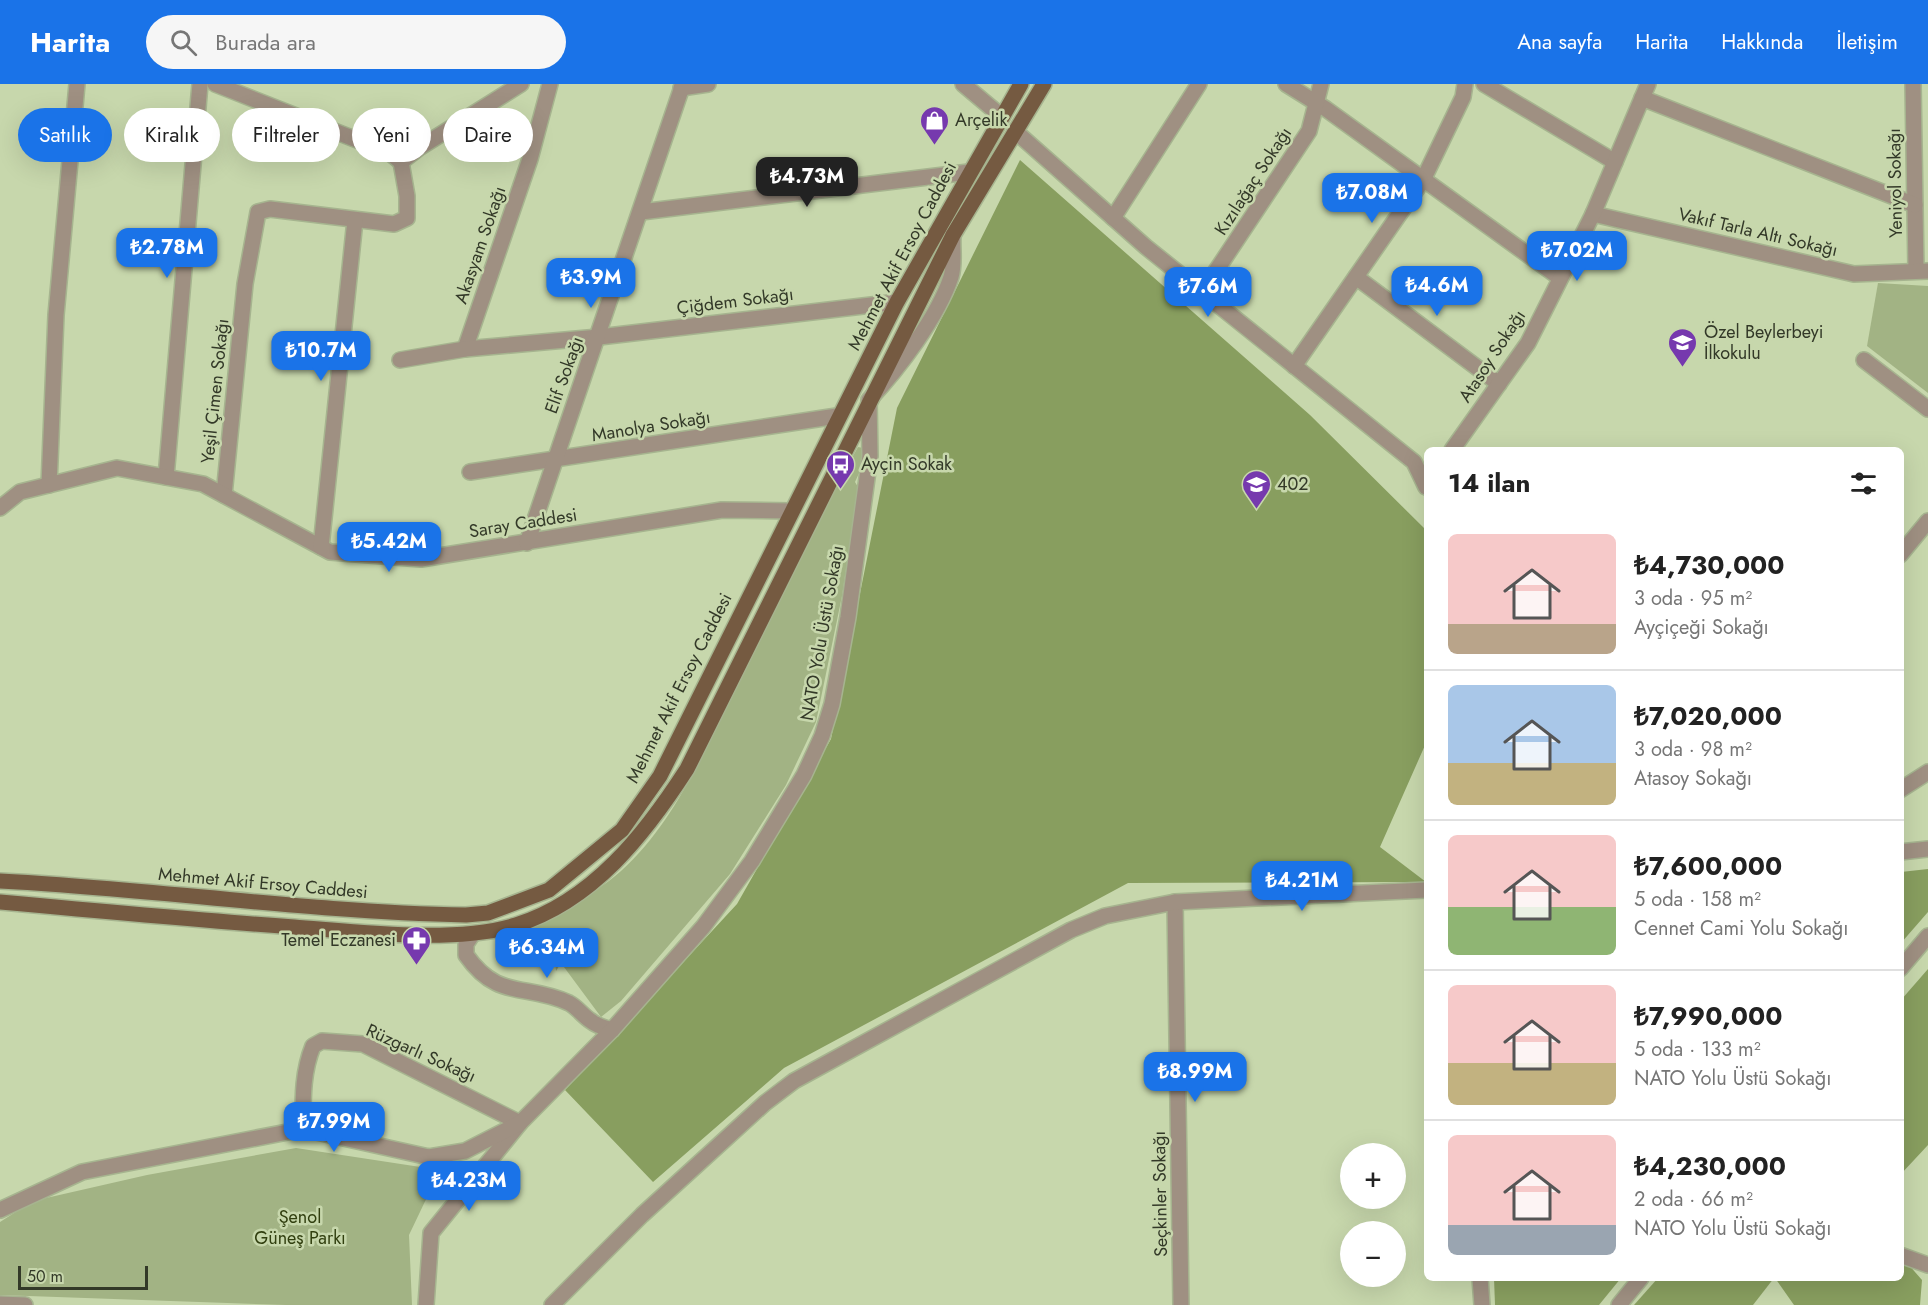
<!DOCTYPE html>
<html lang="tr">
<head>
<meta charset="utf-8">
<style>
	:root { --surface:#fff; --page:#f6f6f6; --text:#222; --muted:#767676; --line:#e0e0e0; --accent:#1a73e8 }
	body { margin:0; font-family:Jost,sans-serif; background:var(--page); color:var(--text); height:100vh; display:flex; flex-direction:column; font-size:22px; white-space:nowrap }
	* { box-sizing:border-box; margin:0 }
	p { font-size:20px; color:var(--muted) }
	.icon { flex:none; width:33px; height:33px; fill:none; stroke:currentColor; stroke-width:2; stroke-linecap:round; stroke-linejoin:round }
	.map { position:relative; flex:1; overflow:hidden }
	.details { position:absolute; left:1424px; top:363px; width:480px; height:834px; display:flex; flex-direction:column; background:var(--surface); border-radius:9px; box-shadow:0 6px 24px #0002 }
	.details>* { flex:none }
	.hud { position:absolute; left:18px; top:24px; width:570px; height:54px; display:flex; gap:12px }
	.buttons { position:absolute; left:1340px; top:1059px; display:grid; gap:12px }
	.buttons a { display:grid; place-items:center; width:66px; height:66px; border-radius:50%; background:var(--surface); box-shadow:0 6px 24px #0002; font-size:30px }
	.scale { position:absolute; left:18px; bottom:15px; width:130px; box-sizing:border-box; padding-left:6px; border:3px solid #333928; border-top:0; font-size:16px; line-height:21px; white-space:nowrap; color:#333928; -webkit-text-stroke:4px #c7d7ac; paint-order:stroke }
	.price { position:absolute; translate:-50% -51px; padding:0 14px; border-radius:12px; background:var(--accent); color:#fff; font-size:20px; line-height:39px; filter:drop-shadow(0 2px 3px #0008) }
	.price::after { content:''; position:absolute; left:50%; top:36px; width:18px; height:14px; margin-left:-9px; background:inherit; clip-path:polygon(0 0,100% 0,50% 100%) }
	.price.on { background:#222; color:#fff }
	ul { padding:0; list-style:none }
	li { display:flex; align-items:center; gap:18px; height:150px; padding:0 24px }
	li+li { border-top:2px solid var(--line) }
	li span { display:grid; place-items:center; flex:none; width:168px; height:120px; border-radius:9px; color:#555 }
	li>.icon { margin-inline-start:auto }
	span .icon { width:72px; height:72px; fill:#fffc; stroke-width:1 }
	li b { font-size:26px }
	h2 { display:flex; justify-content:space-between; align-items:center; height:72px; padding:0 24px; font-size:26px }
	.tag { padding:0 21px; border-radius:27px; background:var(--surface); box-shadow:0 6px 24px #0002; font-size:21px; line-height:54px }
	.tag.on { background:var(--accent); color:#fff }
	header { display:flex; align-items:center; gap:36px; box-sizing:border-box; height:84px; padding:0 30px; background:var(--accent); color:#fff }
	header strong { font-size:28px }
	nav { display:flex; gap:33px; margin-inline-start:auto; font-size:21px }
	.search { width:420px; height:54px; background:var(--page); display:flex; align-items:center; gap:15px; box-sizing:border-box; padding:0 21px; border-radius:33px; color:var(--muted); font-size:22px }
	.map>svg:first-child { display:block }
	.green { fill:#a2b384 }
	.forest { fill:#889e5f }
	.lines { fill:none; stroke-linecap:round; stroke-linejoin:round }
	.minor-casing { stroke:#a6b48f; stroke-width:18 }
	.major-casing { stroke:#a6b48f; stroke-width:18 }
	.minor { stroke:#9f9082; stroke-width:15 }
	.major { stroke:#755a41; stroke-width:15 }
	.labels { text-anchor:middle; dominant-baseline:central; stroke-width:5; stroke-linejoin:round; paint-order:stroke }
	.poi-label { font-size:18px; fill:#333928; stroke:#c7d7ac; text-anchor:start }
	.street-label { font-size:18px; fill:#333928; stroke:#c7d7ac }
	.park-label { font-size:18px; fill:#313f0f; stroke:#c7d7ac }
</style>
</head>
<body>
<header>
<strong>Harita</strong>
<div class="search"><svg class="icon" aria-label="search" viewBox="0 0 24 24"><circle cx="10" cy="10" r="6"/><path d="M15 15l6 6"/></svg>Burada ara</div>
<nav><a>Ana sayfa</a><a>Harita</a><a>Hakkında</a><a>İletişim</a></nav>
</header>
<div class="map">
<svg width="1928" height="1221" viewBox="0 0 1928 1221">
	<rect width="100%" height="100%" fill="#c7d7ac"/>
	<g class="green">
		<polygon points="1878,199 1928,202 1928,309 1867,262"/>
		<path d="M858,363L863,364L860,387L855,398L858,403L842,512L816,638L786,701L730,790L621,917L601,933L561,879L556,887L552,851L514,854C548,831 590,815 621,787C676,737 704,667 736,602C775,522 814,441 858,363Z"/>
		<polygon points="296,1064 440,1086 409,1151 412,1221 286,1221 0,1211 0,1138 33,1117 147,1091"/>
	</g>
	<g class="forest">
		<polygon points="1020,76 1310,331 1426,446 1426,659 1380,763 1426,798 1128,799 784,984 653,1098 565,1006 737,820 831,655 897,324"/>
		<polygon points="1928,785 1928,828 1901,859 1901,788"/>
		<polygon points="1928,885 1928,1061 1901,1090 1901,916"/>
		<polygon points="1901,1172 1922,1196 1920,1221 1794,1221 1775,1194 1900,1194"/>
		<polygon points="1494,1194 1621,1194 1599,1221 1495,1221"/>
		<polygon points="1658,1194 1774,1194 1753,1221 1634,1221"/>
	</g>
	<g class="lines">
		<defs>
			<g id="minor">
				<polyline points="215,0 390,69 401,78 419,64 521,0"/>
				<polyline points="963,0 1001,32"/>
				<polyline points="1286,0 1326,25 1560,194"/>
				<polyline points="1484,0 1615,78"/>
				<polyline points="1913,0 1916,186"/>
				<polyline points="681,4 708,0"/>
				<polyline points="1642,14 1915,121"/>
				<polyline points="1015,47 1146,163 1414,378 1426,403"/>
				<polyline points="641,128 969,88"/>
				<polyline points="1593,130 1854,190 1928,187"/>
				<polyline points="1113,134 1199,0"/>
				<polyline points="1356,193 1499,300"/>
				<polyline points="1202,208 1309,47 1321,0"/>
				<polyline points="465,265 530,75 550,0"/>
				<polyline points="400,276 465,265 599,253 897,218"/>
				<polyline points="1864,276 1928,325"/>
				<polyline points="1294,282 1423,96 1463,13 1465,0"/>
				<polyline points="1452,366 1528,259 1593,130 1648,0"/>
				<polyline points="470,388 837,332"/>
				<polyline points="166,393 200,0"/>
				<polyline points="49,401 56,231 77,0"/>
				<polyline points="224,411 245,200 258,128 270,125 394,140 407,134 407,112 401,78"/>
				<polyline points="0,424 20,408 117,384 203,400 330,468 421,475 722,426 791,427"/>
				<polyline points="527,459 683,0"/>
				<polyline points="321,463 355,136"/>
				<polyline points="1900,471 1928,437"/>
				<polyline points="1900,706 1928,688"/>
				<polyline points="1900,768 1928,765"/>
				<polyline points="1175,818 1181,1221"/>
				<path d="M472,851L466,860V871C498,917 526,899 569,919C577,923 583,932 591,937C597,942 605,944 612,946"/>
				<polyline points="1900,885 1928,852"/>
				<path d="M303,1045C303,1016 302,989 313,962L322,957L363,960L520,1039L431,1149L426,1221"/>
				<path d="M0,1126L82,1088L303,1045L429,1073L465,1067L520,1039L612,946L703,843L752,777L804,691L822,652L832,620L848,533L870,372L869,316C898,285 938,233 951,193C955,180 952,165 953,151"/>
				<polyline points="1900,1171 1928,1181"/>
				<polyline points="1480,1194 1482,1221"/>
				<polyline points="0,1220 25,1221"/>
				<polyline points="552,1221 642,1131 765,1019 794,997 1071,846 1105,832 1175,818 1426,806"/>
				<polyline points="1619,1221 1641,1194"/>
			</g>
			<g id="major">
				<path d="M0,797C156,805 310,828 466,831L488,829L549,806L622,746L660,692L897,218L1021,0"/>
				<path d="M0,818C98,827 196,836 294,843C359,848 454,860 516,841C593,817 645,750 687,685L953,151L1044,0"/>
			</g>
		</defs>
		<use href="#minor" class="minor-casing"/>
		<use href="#major" class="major-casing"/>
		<use href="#minor" class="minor"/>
		<use href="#major" class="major"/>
	</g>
	<defs>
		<symbol id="shop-pin" viewBox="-11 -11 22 30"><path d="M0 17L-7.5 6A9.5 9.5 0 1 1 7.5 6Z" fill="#7639ae" stroke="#c7d7ac"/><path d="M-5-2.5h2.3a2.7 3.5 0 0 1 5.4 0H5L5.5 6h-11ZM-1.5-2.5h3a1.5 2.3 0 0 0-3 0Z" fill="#fff"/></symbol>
		<symbol id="school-pin" viewBox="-11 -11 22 30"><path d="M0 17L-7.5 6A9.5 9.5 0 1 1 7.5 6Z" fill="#7639ae" stroke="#c7d7ac"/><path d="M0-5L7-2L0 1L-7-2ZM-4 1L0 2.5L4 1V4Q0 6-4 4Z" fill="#fff"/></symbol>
		<symbol id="bus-pin" viewBox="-11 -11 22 30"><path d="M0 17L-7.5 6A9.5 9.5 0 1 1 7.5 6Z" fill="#7639ae" stroke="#c7d7ac"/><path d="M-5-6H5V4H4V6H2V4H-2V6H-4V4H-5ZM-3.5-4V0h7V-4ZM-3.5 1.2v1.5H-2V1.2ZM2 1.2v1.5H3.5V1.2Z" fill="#fff"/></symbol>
		<symbol id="pharmacy-pin" viewBox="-11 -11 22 30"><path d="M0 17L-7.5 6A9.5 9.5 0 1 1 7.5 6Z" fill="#7639ae" stroke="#c7d7ac"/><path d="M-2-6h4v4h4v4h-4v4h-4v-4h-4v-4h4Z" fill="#fff"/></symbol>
	</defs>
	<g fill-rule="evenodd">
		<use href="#shop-pin" x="918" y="20" width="33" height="45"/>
		<use href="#school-pin" x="1666" y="242" width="33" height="45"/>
		<use href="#bus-pin" x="824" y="364" width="33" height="45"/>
		<use href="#school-pin" x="1240" y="384" width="33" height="45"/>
		<use href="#pharmacy-pin" x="400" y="840" width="33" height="45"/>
	</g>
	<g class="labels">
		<g class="poi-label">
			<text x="955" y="36">Arçelik</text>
			<text x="1704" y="248">Özel Beylerbeyi<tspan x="1704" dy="21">İlkokulu</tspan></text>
			<text x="861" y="380">Ayçin Sokak</text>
			<text x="1277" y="400">402</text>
			<text x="396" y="856" text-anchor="end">Temel Eczanesi</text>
		</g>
		<g class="street-label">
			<text transform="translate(1253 97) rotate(-57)">Kızılağaç Sokağı</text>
			<text transform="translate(1895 99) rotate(-91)">Yeniyol Sokağı</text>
			<text transform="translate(1758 148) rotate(13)">Vakıf Tarla Altı Sokağı</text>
			<text transform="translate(480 161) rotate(-71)">Akasyam Sokağı</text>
			<text transform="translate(902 172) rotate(-62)">Mehmet Akif Ersoy Caddesi</text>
			<text transform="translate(735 217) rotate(-7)">Çiğdem Sokağı</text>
			<text transform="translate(1492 272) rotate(-57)">Atasoy Sokağı</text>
			<text transform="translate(564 291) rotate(-70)">Elif Sokağı</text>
			<text transform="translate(215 307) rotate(-84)">Yeşil Çimen Sokağı</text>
			<text transform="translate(651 342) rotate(-9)">Manolya Sokağı</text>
			<text transform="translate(523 439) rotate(-9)">Saray Caddesi</text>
			<text transform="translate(822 549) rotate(-80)">NATO Yolu Üstü Sokağı</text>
			<text transform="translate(679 604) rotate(-63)">Mehmet Akif Ersoy Caddesi</text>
			<text transform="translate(263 799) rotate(5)">Mehmet Akif Ersoy Caddesi</text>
			<text transform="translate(421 969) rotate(24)">Rüzgarlı Sokağı</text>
			<text transform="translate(1160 1110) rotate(-91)">Seçkinler Sokağı</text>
		</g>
		<g class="park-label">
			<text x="300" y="1133">Şenol<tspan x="300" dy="21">Güneş Parkı</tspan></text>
		</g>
	</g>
</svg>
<div class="buttons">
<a>+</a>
<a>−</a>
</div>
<div class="scale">50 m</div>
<b class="price on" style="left:807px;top:124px">₺4.73M</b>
<b class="price" style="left:1372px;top:140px">₺7.08M</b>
<b class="price" style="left:167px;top:195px">₺2.78M</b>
<b class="price" style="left:1577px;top:198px">₺7.02M</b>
<b class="price" style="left:591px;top:225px">₺3.9M</b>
<b class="price" style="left:1437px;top:233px">₺4.6M</b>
<b class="price" style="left:1208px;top:234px">₺7.6M</b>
<b class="price" style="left:321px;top:298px">₺10.7M</b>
<b class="price" style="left:389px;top:489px">₺5.42M</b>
<b class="price" style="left:1302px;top:828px">₺4.21M</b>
<b class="price" style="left:547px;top:895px">₺6.34M</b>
<b class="price" style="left:1195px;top:1019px">₺8.99M</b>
<b class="price" style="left:334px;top:1069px">₺7.99M</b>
<b class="price" style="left:469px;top:1128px">₺4.23M</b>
<div class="hud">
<a class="tag on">Satılık</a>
<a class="tag">Kiralık</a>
<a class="tag">Filtreler</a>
<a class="tag">Yeni</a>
<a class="tag">Daire</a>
</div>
<section class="details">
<h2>14 ilan<svg class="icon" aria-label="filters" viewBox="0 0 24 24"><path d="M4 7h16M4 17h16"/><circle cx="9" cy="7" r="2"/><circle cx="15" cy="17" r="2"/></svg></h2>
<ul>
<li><span style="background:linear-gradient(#f6c9c9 75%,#b9a48a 0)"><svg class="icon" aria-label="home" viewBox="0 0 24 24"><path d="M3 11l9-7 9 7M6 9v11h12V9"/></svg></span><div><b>₺4,730,000</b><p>3 oda · 95 m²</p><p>Ayçiçeği Sokağı</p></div></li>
<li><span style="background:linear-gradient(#a9c7e8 65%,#c2b280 0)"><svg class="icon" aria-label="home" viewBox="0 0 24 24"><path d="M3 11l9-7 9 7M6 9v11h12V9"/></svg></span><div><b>₺7,020,000</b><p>3 oda · 98 m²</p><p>Atasoy Sokağı</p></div></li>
<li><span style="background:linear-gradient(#f6c9c9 60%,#8fb573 0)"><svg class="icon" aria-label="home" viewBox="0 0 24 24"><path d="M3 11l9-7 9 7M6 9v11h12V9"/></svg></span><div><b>₺7,600,000</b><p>5 oda · 158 m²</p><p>Cennet Cami Yolu Sokağı</p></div></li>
<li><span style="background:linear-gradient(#f6c9c9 65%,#c2b280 0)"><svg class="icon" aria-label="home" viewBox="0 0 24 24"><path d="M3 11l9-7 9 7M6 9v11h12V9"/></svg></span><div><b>₺7,990,000</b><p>5 oda · 133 m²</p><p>NATO Yolu Üstü Sokağı</p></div></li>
<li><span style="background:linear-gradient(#f6c9c9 75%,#9aa5b1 0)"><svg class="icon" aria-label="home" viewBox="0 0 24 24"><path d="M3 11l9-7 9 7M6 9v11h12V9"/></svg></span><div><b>₺4,230,000</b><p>2 oda · 66 m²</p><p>NATO Yolu Üstü Sokağı</p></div></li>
</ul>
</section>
</div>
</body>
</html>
